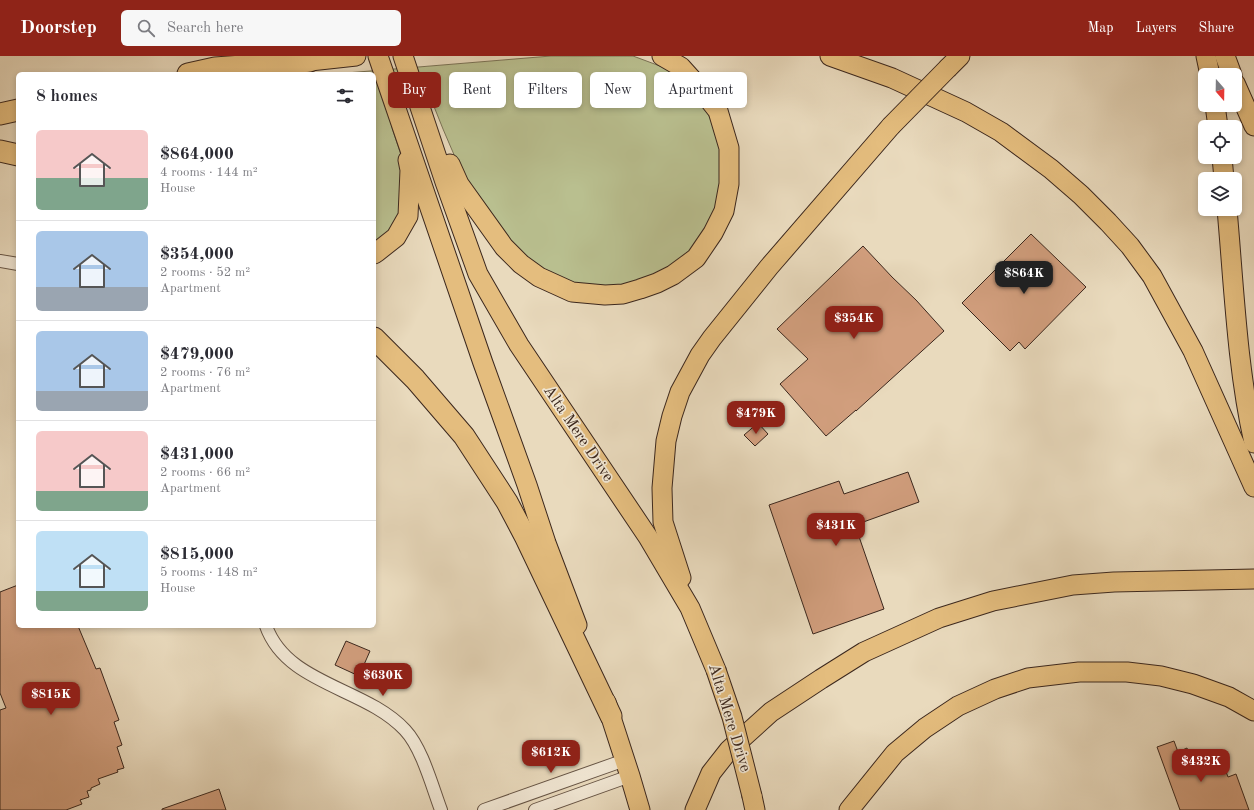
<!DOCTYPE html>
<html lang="en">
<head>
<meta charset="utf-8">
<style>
	:root { --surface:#fff; --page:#f7f7f7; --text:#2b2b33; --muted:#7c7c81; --line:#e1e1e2; --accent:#8f2418 }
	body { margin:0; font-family:"Old Standard TT",serif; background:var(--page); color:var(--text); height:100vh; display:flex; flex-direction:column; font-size:15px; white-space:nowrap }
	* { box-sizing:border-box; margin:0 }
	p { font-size:13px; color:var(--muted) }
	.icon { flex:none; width:22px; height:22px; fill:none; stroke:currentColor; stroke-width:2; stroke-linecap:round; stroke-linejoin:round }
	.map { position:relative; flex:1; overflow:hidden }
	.details { position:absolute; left:16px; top:16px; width:360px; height:556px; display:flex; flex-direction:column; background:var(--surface); border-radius:6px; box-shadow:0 2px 6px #0003 }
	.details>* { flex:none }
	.guide { position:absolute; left:388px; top:16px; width:380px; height:36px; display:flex; gap:8px }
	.needle { width:26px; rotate:160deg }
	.tools { position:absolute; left:1198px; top:12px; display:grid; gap:8px }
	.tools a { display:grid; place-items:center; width:44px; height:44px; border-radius:6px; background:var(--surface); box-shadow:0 2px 6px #0003; font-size:20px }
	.price { position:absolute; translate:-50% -34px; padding:0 9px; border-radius:8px; background:var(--accent); color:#fff; font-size:13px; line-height:26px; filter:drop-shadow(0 1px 2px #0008) }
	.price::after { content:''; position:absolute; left:50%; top:24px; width:12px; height:9px; margin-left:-6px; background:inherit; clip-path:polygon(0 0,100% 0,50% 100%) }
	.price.on { background:#222; color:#fff }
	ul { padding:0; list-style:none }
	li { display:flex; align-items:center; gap:12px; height:100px; padding:0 20px }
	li+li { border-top:1px solid var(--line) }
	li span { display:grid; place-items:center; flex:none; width:112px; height:80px; border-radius:6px; color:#555 }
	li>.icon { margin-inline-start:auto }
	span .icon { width:48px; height:48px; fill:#fffc; stroke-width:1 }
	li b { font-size:17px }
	h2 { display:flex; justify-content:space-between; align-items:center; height:48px; padding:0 20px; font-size:17px }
	.chip { padding:0 14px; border-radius:6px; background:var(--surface); box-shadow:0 2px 6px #0003; font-size:14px; line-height:36px }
	.chip.on { background:var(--accent); color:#fff }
	header { display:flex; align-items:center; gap:24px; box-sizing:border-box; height:56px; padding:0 20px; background:var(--accent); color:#fff }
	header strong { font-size:19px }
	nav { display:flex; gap:22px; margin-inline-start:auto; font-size:14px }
	.search { width:280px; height:36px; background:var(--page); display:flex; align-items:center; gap:10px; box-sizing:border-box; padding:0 14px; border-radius:6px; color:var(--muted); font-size:15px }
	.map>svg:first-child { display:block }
	.green { fill:#b9bf8f; stroke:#7a7356 }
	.building { fill:#d19e7d; stroke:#3b271d }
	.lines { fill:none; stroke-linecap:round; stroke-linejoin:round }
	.minor-casing { stroke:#665445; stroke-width:14 }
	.primary-casing { stroke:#3b271d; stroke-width:21 }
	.motorway-casing { stroke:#3b271d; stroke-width:23 }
	.minor { stroke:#f1e7d4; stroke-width:12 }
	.primary { stroke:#e4bd7e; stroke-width:19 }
	.motorway { stroke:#e4bd7e; stroke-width:21 }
	.primary-bridge-casing { stroke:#3b271d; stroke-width:21; stroke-linecap:butt }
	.primary-bridge { stroke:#e4bd7e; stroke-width:19 }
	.labels { text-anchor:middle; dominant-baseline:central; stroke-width:3.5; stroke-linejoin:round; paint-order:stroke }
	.street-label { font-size:16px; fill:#3b271d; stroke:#f1e7d4 }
</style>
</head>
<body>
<header>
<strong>Doorstep</strong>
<div class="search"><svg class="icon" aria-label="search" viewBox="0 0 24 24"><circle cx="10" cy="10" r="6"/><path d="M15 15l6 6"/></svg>Search here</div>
<nav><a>Map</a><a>Layers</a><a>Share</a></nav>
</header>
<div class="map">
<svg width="1254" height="754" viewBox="0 0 1254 754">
	<rect width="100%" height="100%" fill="#e9dabd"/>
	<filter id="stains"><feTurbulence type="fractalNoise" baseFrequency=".005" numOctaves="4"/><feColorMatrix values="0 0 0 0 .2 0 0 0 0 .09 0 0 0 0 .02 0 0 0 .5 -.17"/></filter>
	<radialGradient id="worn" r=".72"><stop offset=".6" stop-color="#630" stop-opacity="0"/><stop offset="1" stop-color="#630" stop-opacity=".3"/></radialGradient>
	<polygon class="green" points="551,0 633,0 668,13 701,44 713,68 724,102 718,155 691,197 669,213 618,232 577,231 538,213 504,178 461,115 443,73 425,28 382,34 393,75 404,108 399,164 374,191 374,18 334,18"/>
	<g class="building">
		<polygon points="1031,178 1086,231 1025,293 1019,286 1010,295 962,247"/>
		<polygon points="863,190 892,221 916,244 944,275 856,355 856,354 826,380 780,328 808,303 777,273"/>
		<polygon points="758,367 768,378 755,390 744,379"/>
		<polygon points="908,416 919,446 855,469 884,553 813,578 769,449 839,425 844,438"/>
		<polygon points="18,529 18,570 78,570 96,613 100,612 119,664 114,666 122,689 117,691 124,712 117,714 118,716 98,723 100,728 91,732 91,734 87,735 89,741 80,744 82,748 66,754 0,754 0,654 6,652 0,637 0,536"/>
		<polygon points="346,585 370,595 359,620 335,609"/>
		<polygon points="1174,685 1178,696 1187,692 1195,715 1222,705 1228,721 1236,718 1249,754 1180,754 1157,691"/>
		<polygon points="219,733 226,754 162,754 162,753"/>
	</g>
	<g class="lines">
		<defs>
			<g id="minor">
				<polyline points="0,205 18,208"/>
				<path d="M266,570C287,629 365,631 405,674C422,692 432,730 441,754"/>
				<polyline points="484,754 625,704"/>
				<polyline points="535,754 630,720"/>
			</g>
			<g id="primary">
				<polyline points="378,0 483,307 527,429 546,487 577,569"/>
				<polyline points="403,0 445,126 478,218 519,289 648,481 690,552 716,614"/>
				<polyline points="830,0 892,22 966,56 1001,76 1051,113 1081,139 1108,166 1130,190 1152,220 1193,295 1254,431"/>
				<polyline points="1206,0 1210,19"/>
				<polyline points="1225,0 1232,19"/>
				<polyline points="296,9 310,5 356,0"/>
				<polyline points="948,12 960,0"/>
				<polyline points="1235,27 1254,70"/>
				<polyline points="1215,49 1218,71"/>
				<polyline points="1222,101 1224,123"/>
				<polyline points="450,108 459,128 504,191 521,208 539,221 572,236 605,239 623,238 640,233 657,227 673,219 696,202 713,177 724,155 729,128 729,92 718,55 699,31 681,11 662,0"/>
				<path d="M1227,153C1234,231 1237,311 1254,387"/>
				<polyline points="374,198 377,196 396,181 408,160 410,114 408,104"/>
				<polyline points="681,522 663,466 662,432 666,385 672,360 680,336 700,299 712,282 769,211 891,70"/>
				<polyline points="606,646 630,720 640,754"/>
				<polyline points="752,740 755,754"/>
				<polyline points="695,754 711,717 729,694 771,656 821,623 864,596 939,562 993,545 1073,529 1114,526 1254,523"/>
				<polyline points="849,754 895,697 925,672 958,650 995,633 1028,622 1079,616 1127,616 1161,620 1193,628 1229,641 1254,655"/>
			</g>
			<g id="motorway">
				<polyline points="188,18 215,12 310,5"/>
				<polyline points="0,58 18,54"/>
				<polyline points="0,95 18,99"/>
				<polyline points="374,282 415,323 464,380 507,446 525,480 611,660"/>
			</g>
		</defs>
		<use href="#minor" class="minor-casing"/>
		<use href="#primary" class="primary-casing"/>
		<use href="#motorway" class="motorway-casing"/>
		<use href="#minor" class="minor"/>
		<use href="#primary" class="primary"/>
		<use href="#motorway" class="motorway"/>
		<defs>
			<g id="primary-bridge">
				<polyline points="891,70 948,12"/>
				<polyline points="716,614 732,661 752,740"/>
			</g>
		</defs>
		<use href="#primary-bridge" class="primary-bridge-casing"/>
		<use href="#primary-bridge" class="primary-bridge"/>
	</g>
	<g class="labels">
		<g class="street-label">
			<text transform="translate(578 378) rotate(56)">Alta Mere Drive</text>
			<text transform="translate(729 662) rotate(73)">Alta Mere Drive</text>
		</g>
	</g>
	<rect width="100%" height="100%" filter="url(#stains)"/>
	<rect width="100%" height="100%" fill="url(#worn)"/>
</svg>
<div class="tools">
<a><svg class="needle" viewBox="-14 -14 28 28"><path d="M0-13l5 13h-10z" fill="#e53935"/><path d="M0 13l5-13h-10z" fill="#7c7c81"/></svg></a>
<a><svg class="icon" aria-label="locate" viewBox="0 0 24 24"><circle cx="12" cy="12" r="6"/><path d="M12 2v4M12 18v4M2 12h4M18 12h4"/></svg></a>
<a><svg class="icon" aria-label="layers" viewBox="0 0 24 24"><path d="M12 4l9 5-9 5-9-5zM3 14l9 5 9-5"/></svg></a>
</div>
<b class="price on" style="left:1024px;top:239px">$864K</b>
<b class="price" style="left:854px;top:284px">$354K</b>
<b class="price" style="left:756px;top:379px">$479K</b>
<b class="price" style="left:836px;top:491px">$431K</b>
<b class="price" style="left:383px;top:641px">$630K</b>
<b class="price" style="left:51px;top:660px">$815K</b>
<b class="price" style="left:551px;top:718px">$612K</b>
<b class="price" style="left:1201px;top:727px">$432K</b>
<div class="guide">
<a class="chip on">Buy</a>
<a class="chip">Rent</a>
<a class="chip">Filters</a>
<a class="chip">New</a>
<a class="chip">Apartment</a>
</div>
<section class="details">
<h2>8 homes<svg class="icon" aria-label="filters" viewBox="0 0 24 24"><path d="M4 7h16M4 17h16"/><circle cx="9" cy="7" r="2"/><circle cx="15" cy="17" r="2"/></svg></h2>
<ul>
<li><span style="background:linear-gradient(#f6c9c9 60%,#7fa58c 0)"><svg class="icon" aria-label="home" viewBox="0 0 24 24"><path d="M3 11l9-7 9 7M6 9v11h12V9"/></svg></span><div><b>$864,000</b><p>4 rooms · 144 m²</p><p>House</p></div></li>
<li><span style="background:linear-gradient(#a9c7e8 70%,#9aa5b1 0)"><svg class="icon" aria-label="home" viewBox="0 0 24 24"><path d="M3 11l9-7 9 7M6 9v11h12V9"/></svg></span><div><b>$354,000</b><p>2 rooms · 52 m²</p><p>Apartment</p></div></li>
<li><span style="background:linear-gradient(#a9c7e8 75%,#9aa5b1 0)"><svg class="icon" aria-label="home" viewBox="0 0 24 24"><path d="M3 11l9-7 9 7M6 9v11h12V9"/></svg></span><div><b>$479,000</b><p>2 rooms · 76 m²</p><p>Apartment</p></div></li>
<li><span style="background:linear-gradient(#f6c9c9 75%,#7fa58c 0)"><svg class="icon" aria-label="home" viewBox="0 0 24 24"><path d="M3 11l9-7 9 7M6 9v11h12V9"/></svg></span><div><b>$431,000</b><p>2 rooms · 66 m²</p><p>Apartment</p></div></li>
<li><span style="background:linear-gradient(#bfe0f5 75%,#7fa58c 0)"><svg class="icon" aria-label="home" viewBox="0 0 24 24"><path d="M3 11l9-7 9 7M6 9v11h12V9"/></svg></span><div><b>$815,000</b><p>5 rooms · 148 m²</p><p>House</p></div></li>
</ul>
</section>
</div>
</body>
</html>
